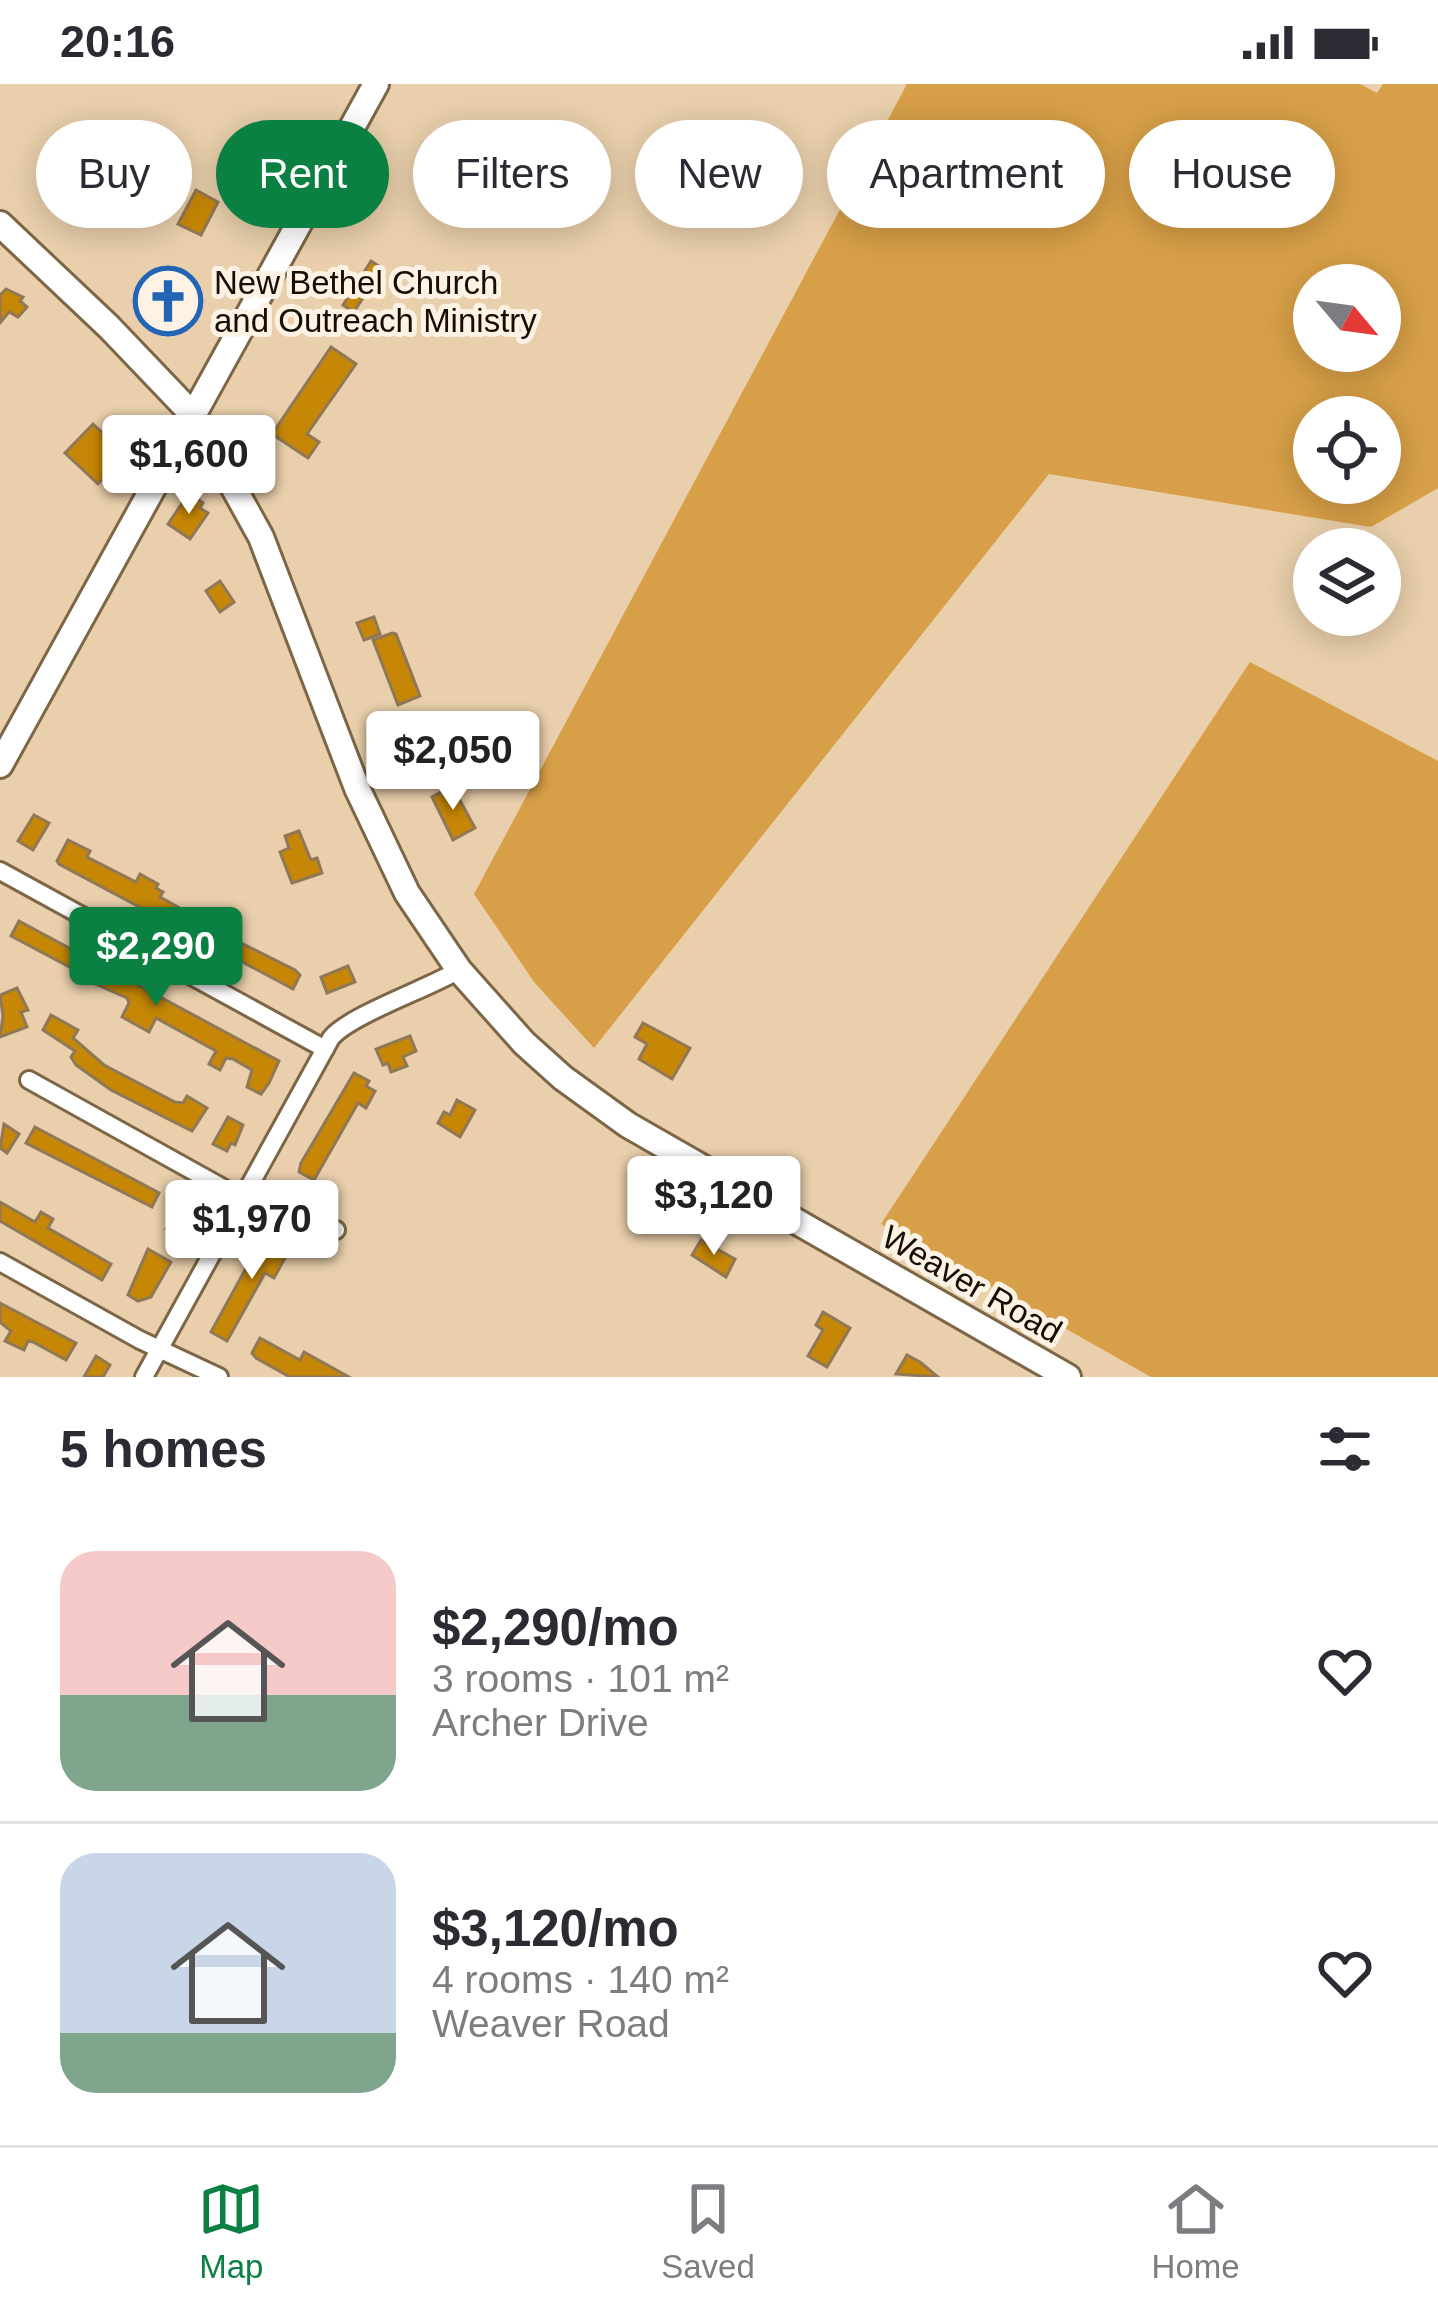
<!DOCTYPE html>
<html lang="en">
<head>
<meta charset="utf-8">
<style>
	:root { --surface:#fff; --page:#f2f2f3; --text:#2b2b33; --muted:#7c7c81; --line:#e1e1e2; --accent:#0b8043 }
	body { margin:0; font-family:Arial,sans-serif; background:var(--page); color:var(--text); height:100vh; display:flex; flex-direction:column; font-size:45px; white-space:nowrap }
	* { box-sizing:border-box; margin:0 }
	p { font-size:39px; color:var(--muted) }
	.icon { flex:none; width:66px; height:66px; fill:none; stroke:currentColor; stroke-width:2; stroke-linecap:round; stroke-linejoin:round }
	.map { position:relative; height:1293px; overflow:hidden }
	.side { display:flex; flex-direction:column; background:var(--surface); flex:1 }
	.side>* { flex:none }
	.banner { position:absolute; left:36px; top:36px; width:1368px; height:108px; display:flex; gap:24px }
	.needle { width:78px; rotate:119deg }
	.fabs { position:absolute; left:1293px; top:180px; display:grid; gap:24px }
	.fabs a { display:grid; place-items:center; width:108px; height:108px; border-radius:50%; background:var(--surface); box-shadow:0 6px 30px #0003; font-size:60px }
	.price { position:absolute; translate:-50% -102px; padding:0 27px; border-radius:12px; background:#fff; color:#222; font-size:39px; line-height:78px; filter:drop-shadow(0 3px 6px #0008) }
	.price::after { content:''; position:absolute; left:50%; top:72px; width:36px; height:27px; margin-left:-18px; background:inherit; clip-path:polygon(0 0,100% 0,50% 100%) }
	.price.active { background:var(--accent); color:#fff }
	ul { padding:0; list-style:none }
	li { display:flex; align-items:center; gap:36px; height:300px; padding:0 60px }
	li+li { border-top:3px solid var(--line) }
	li span { display:grid; place-items:center; flex:none; width:336px; height:240px; border-radius:36px; color:#555 }
	li>.icon { margin-inline-start:auto }
	span .icon { width:144px; height:144px; fill:#fffc; stroke-width:1 }
	li b { font-size:51px }
	h2 { display:flex; justify-content:space-between; align-items:center; height:144px; padding:0 60px; font-size:51px }
	.tag { padding:0 42px; border-radius:54px; background:var(--surface); box-shadow:0 6px 30px #0003; font-size:42px; line-height:108px }
	.tag.active { background:var(--accent); color:#fff }
	.status { display:flex; justify-content:space-between; align-items:center; height:84px; padding:0 60px; background:var(--surface); direction:ltr }
	.status svg { height:33px; fill:currentColor }
	.tab-bar { display:flex; justify-content:space-around; align-items:center; height:168px; border-top:3px solid var(--line); background:var(--surface); font-size:33px; color:var(--muted) }
	.tab-bar a { display:grid; justify-items:center; gap:6px }
	.tab-bar .active { color:var(--accent) }
	.map>svg:first-child { display:block }
	.green { fill:#d79f47; fill-rule:evenodd }
	.building { fill:#c68706; stroke:#907857; stroke-width:3 }
	.lines { fill:none; stroke-linecap:round; stroke-linejoin:round }
	.street-casing { stroke:#7d6645; stroke-width:22 }
	.secondary-casing { stroke:#7d6645; stroke-width:30 }
	.street { stroke:#fff; stroke-width:16 }
	.secondary { stroke:#fff; stroke-width:24 }
	.labels { text-anchor:middle; dominant-baseline:central; stroke-width:10; stroke-linejoin:round; paint-order:stroke }
	.poi-label { font-size:33px; fill:#160d03; stroke:#fdf2e4; text-anchor:start }
	.street-label { font-size:33px; fill:#160d03; stroke:#fdf2e4 }
</style>
</head>
<body>
<div class="status"><b>20:16</b><svg viewBox="0 0 49 12"><path d="M0 12V9h3v3zM5 12V6h3v6zM10 12V3h3v9zM15 12V0h3v12zM26 1h20v11H26zM47 4h2v5h-2z"/></svg></div>
<div class="map">
<svg width="1438" height="1293" viewBox="0 0 1438 1293">
	<rect width="100%" height="100%" fill="#e9cfab"/>
	<g class="green">
		<path d="M907,0H1360L1377,9L1383,0H1438V404L1371,443L1049,390L594,964L534,898L474,810ZM1380,201V267H1314V201ZM1380,333V399H1314V333Z"/>
		<polygon points="1250,578 1438,677 1438,1293 1151,1293 881,1140"/>
	</g>
	<g class="building">
		<polygon points="196,106 218,118 201,151 178,140"/>
		<polygon points="371,177 382,184 354,228 343,221"/>
		<polygon points="150,195 196,220 186,240 140,215"/>
		<polygon points="6,205 23,213 20,217 27,223 18,233 9,228 0,239 0,211"/>
		<polygon points="331,263 356,280 307,350 319,358 308,374 272,350"/>
		<polygon points="93,340 126,371 98,400 65,369"/>
		<polygon points="189,409 203,419 200,424 208,429 190,455 168,440"/>
		<polygon points="220,497 234,518 220,528 206,507"/>
		<polygon points="374,533 380,550 364,556 357,539"/>
		<polygon points="392,549 396,550 420,612 398,621 373,556"/>
		<polygon points="452,702 475,744 453,756 432,713"/>
		<polygon points="34,731 49,739 33,766 18,757"/>
		<polygon points="299,747 308,769 311,776 317,774 322,789 292,799 280,768 289,764 285,752"/>
		<polygon points="68,756 90,767 87,773 136,798 140,790 158,800 156,804 163,808 160,813 205,838 215,842 219,835 233,842 231,854 295,886 300,891 293,905 59,780 57,777"/>
		<polygon points="19,837 279,977 269,999 261,1010 247,1003 252,986 233,975 226,974 220,986 209,980 216,967 156,934 149,948 122,933 129,919 127,914 73,890 75,886 11,852"/>
		<polygon points="348,882 355,898 327,909 321,893"/>
		<polygon points="17,904 28,926 21,928 27,943 0,953 3,932 0,911"/>
		<polygon points="51,931 78,946 73,954 104,981 175,1018 183,1019 187,1012 207,1024 192,1047 111,1006 76,981 71,973 75,967 43,946"/>
		<polygon points="643,939 690,964 672,995 639,975 647,960 635,953"/>
		<polygon points="410,952 416,967 403,973 407,982 391,988 388,979 383,981 376,965"/>
		<polygon points="354,989 369,997 366,1002 375,1007 366,1024 358,1019 314,1096 299,1088 301,1079"/>
		<polygon points="457,1016 475,1026 460,1053 438,1039 444,1028 450,1031"/>
		<polygon points="228,1033 243,1041 235,1061 231,1059 227,1067 213,1060"/>
		<polygon points="4,1040 19,1050 7,1069 0,1064"/>
		<polygon points="35,1043 159,1109 152,1123 26,1059"/>
		<polygon points="0,1118 35,1138 41,1128 53,1135 48,1144 111,1180 102,1196 0,1137"/>
		<polygon points="181,1119 196,1128 181,1154 166,1145"/>
		<polygon points="267,1146 291,1163 274,1194 265,1189 227,1257 211,1248"/>
		<polygon points="701,1156 735,1175 726,1193 692,1171"/>
		<polygon points="148,1165 171,1178 151,1213 138,1217 128,1211"/>
		<polygon points="0,1219 76,1259 66,1276 33,1258 28,1257 24,1266 5,1257 11,1247 0,1238"/>
		<polygon points="823,1228 850,1244 827,1283 808,1272 823,1246 816,1241"/>
		<polygon points="260,1254 300,1276 304,1268 349,1293 290,1293 256,1274 252,1269"/>
		<polygon points="907,1271 920,1278 938,1293 896,1290"/>
		<polygon points="96,1272 110,1281 103,1293 84,1293"/>
	</g>
	<g class="lines">
		<defs>
			<g id="street">
				<polyline points="0,787 325,965"/>
				<polyline points="29,996 243,1115"/>
				<polyline points="251,1100 336,1146"/>
				<polyline points="0,1178 140,1256 219,1293"/>
				<path d="M144,1293L331,954C350,931 427,905 459,886"/>
			</g>
			<g id="secondary">
				<polyline points="0,140 109,243 194,332 261,453 357,704 407,809 459,886 524,959 563,994 628,1041 1068,1293"/>
				<polyline points="0,681 376,0"/>
			</g>
		</defs>
		<use href="#street" class="street-casing"/>
		<use href="#secondary" class="secondary-casing"/>
		<use href="#street" class="street"/>
		<use href="#secondary" class="secondary"/>
	</g>
	<defs>
		<symbol id="church-ring" viewBox="-11 -11 22 22"><circle r="9.5" fill="#fdf2e4" stroke="#2364b5" stroke-width="1.5"/><path d="M-1.2-6h2.4v3.5h3.3v2.4h-3.3V6h-2.4V-.1h-3.3v-2.4h3.3Z" fill="#2364b5"/></symbol>
	</defs>
	<g fill-rule="evenodd">
		<use href="#church-ring" x="130" y="179" width="76" height="76"/>
	</g>
	<g class="labels">
		<g class="poi-label">
			<text x="214" y="198">New Bethel Church<tspan x="214" dy="38">and Outreach Ministry</tspan></text>
		</g>
		<g class="street-label">
			<text transform="translate(972 1200) rotate(30)">Weaver Road</text>
		</g>
	</g>
</svg>
<div class="fabs">
<a><svg class="needle" viewBox="-14 -14 28 28"><path d="M0-13l5 13h-10z" fill="#e53935"/><path d="M0 13l5-13h-10z" fill="#7c7c81"/></svg></a>
<a><svg class="icon" aria-label="locate" viewBox="0 0 24 24"><circle cx="12" cy="12" r="6"/><path d="M12 2v4M12 18v4M2 12h4M18 12h4"/></svg></a>
<a><svg class="icon" aria-label="layers" viewBox="0 0 24 24"><path d="M12 4l9 5-9 5-9-5zM3 14l9 5 9-5"/></svg></a>
</div>
<b class="price" style="left:189px;top:433px">$1,600</b>
<b class="price" style="left:453px;top:729px">$2,050</b>
<b class="price active" style="left:156px;top:925px">$2,290</b>
<b class="price" style="left:714px;top:1174px">$3,120</b>
<b class="price" style="left:252px;top:1198px">$1,970</b>
<div class="banner">
<a class="tag">Buy</a>
<a class="tag active">Rent</a>
<a class="tag">Filters</a>
<a class="tag">New</a>
<a class="tag">Apartment</a>
<a class="tag">House</a>
</div>
</div>
<section class="side">
<h2>5 homes<svg class="icon" aria-label="filters" viewBox="0 0 24 24"><path d="M4 7h16M4 17h16"/><circle cx="9" cy="7" r="2"/><circle cx="15" cy="17" r="2"/></svg></h2>
<ul>
<li><span style="background:linear-gradient(#f6c9c9 60%,#7fa58c 0)"><svg class="icon" aria-label="home" viewBox="0 0 24 24"><path d="M3 11l9-7 9 7M6 9v11h12V9"/></svg></span><div><b>$2,290/mo</b><p>3 rooms · 101 m²</p><p>Archer Drive</p></div><svg class="icon" aria-label="heart" viewBox="0 0 24 24"><path d="M12 20l-8-8c-3-5 5-10 8-4 3-6 11-1 8 4z"/></svg></li>
<li><span style="background:linear-gradient(#c9d6e8 75%,#7fa58c 0)"><svg class="icon" aria-label="home" viewBox="0 0 24 24"><path d="M3 11l9-7 9 7M6 9v11h12V9"/></svg></span><div><b>$3,120/mo</b><p>4 rooms · 140 m²</p><p>Weaver Road</p></div><svg class="icon" aria-label="heart" viewBox="0 0 24 24"><path d="M12 20l-8-8c-3-5 5-10 8-4 3-6 11-1 8 4z"/></svg></li>
</ul>
</section>
<nav class="tab-bar">
<a class="active"><svg class="icon" aria-label="map" viewBox="0 0 24 24"><path d="M3 6l6-2 6 2 6-2v14l-6 2-6-2-6 2zM9 4v14M15 6v14"/></svg>Map</a>
<a><svg class="icon" aria-label="saved" viewBox="0 0 24 24"><path d="M7 4h10v16l-5-4-5 4z"/></svg>Saved</a>
<a><svg class="icon" aria-label="home" viewBox="0 0 24 24"><path d="M3 11l9-7 9 7M6 9v11h12V9"/></svg>Home</a>
</nav>
</body>
</html>
